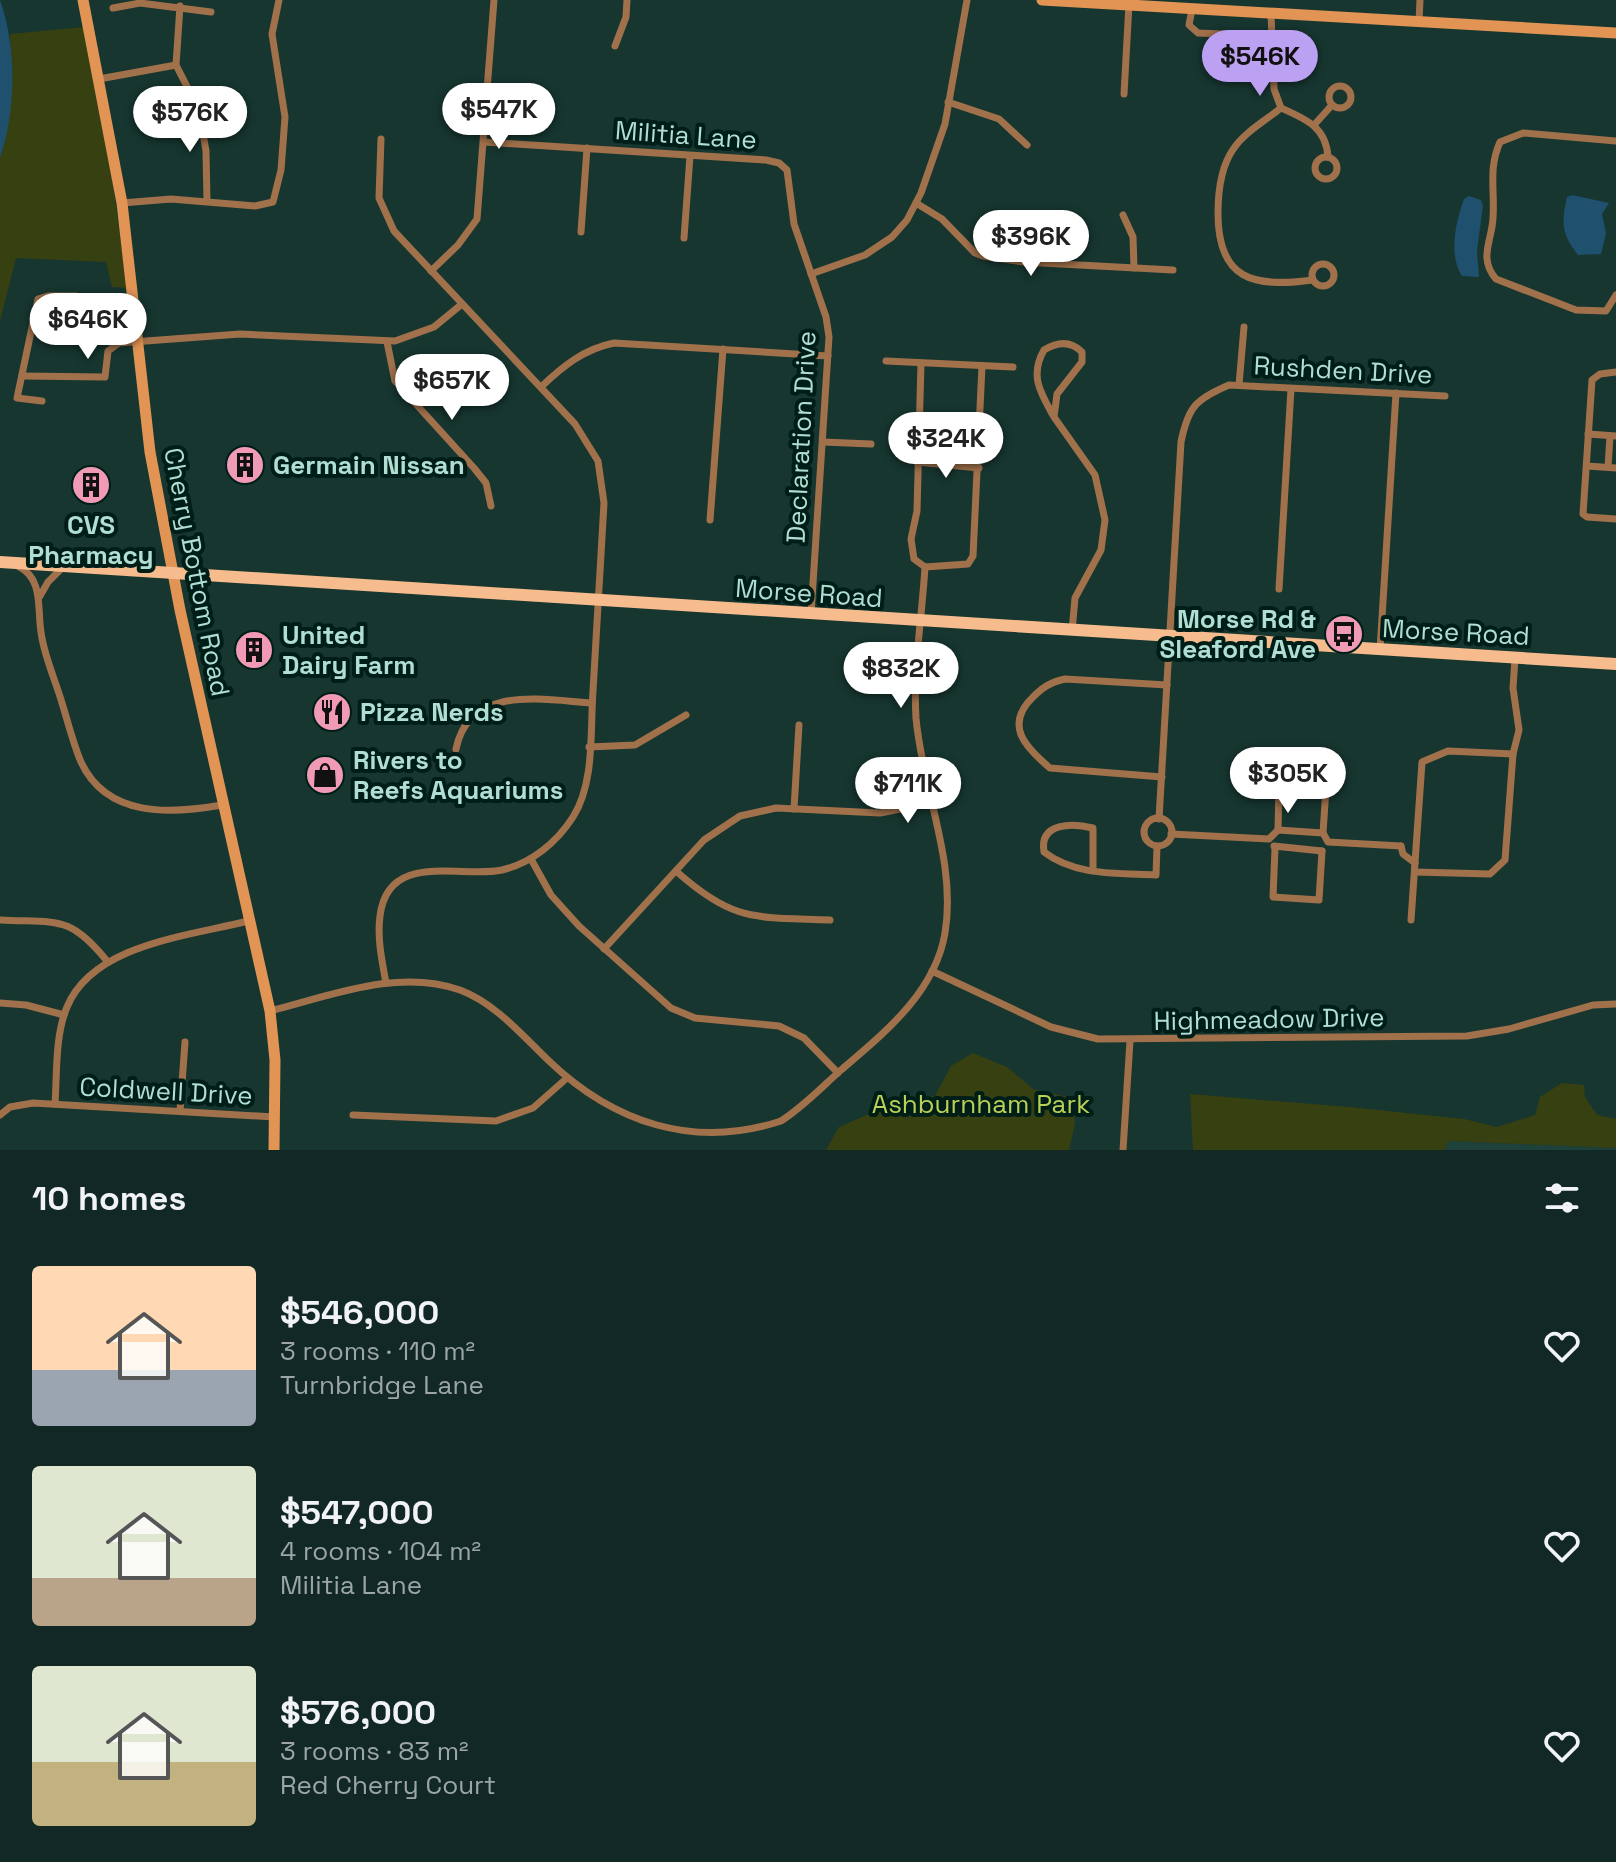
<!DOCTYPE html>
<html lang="en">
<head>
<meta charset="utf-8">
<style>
	:root { --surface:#112824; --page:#1a302c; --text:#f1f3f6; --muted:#9ca6a6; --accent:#bca0f2 }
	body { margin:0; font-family:"Space Grotesk",sans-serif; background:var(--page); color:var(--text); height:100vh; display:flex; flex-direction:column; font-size:30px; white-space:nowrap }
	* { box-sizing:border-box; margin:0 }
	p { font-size:26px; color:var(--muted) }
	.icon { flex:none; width:44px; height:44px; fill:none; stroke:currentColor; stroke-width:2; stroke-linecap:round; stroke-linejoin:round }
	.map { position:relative; height:1150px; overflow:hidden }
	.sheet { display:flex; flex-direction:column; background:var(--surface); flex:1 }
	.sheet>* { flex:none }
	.price { position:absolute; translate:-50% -68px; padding:0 18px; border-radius:28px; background:#fff; color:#222; font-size:26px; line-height:52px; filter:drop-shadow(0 2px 4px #0008) }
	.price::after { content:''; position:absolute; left:50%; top:48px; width:24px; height:18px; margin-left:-12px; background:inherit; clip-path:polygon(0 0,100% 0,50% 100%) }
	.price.on { background:var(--accent); color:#111 }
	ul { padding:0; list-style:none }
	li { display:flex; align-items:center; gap:24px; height:200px; padding:0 32px }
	li span { display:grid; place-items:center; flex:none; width:224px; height:160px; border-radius:8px; color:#555 }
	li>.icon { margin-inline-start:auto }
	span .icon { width:96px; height:96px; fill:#fffc; stroke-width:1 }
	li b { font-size:34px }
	h2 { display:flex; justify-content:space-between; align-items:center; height:96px; padding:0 32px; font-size:34px }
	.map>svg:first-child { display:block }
	.built { fill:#1e423b }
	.green { fill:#374011 }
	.water { fill:#1f506e }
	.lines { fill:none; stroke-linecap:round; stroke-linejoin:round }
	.street { stroke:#a1714b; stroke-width:7 }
	.secondary { stroke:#e19454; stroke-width:11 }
	.primary { stroke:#f7bc8d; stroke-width:12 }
	.labels { text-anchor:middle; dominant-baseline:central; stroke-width:8; stroke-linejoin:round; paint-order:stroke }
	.street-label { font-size:26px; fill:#b1ded3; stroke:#001e18 }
	.poi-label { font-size:26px; font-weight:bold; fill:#b1ded3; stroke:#001e18; text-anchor:start }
	.park-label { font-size:26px; fill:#bad155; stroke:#001e18 }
</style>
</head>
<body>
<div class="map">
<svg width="1616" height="1150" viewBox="0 0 1616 1150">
	<rect width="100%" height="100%" fill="#173630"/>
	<polygon class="built" points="1449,1141 1616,1148 1616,1150 1441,1150"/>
	<g class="green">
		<path d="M84,27L111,169L127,288L112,287L106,262L16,258L0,321V158C13,118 11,76 10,34Z"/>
		<polygon points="973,1053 1007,1067 1033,1089 1072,1098 1075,1123 1069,1150 826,1150 839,1127 899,1101 935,1096 951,1066"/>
		<polygon points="1562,1083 1584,1085 1585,1097 1597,1115 1616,1119 1616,1148 1449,1141 1444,1150 1193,1150 1190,1094 1349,1107 1464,1119 1497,1127 1535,1115 1540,1097"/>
	</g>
	<g class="water">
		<path d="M0,0C17,48 16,110 0,158Z"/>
		<path d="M1572,195L1609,203L1602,214L1606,233L1601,254L1578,255C1562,234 1561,224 1567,197Z"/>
		<path d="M1469,196L1481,200L1483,206L1477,250L1479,277L1462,276C1448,255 1456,221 1464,199Z"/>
	</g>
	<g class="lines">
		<g class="street">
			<polyline points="180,6 176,65 199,110 206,151 207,201"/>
			<polyline points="113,8 140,3 211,12"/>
			<polyline points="1192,9 1189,25 1198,33 1270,36"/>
			<path d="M1271,14L1274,89L1281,108C1306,119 1326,127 1328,157"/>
			<polyline points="1419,22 1420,0"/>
			<polyline points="615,46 626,17 627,0"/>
			<polyline points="99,79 176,65"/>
			<circle cx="1340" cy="97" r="11"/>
			<polyline points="1124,94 1129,4"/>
			<polyline points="948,102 999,119 1027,145"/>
			<path d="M1281,108C1266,120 1245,132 1234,148C1221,166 1218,191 1218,213C1218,280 1253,288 1313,280"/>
			<polyline points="1315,124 1332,105"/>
			<path d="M381,139L379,198L394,231L575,424L598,461L604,503C600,566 597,629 593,691C590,731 595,782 573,817C557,842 532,863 502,870C462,879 388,850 380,916C377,938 382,961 386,983"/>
			<path d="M1616,141L1523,133L1500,142C1488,169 1495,190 1493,218C1492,241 1478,258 1496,279L1576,310L1606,311L1616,295"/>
			<polyline points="484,142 766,160 779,163 787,170 794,224 826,317 829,337 811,614"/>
			<circle cx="1326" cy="168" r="11"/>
			<polyline points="122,203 171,199 255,206 273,202 281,170 285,117 272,34 279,0"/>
			<polyline points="916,203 942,219 975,253 983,256 1023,262 1173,270"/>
			<polyline points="1123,215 1133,237 1134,268"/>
			<polyline points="581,232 587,148"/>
			<polyline points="684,238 690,156"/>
			<circle cx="1323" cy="275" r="11"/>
			<polyline points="431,271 458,245 477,219 494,0"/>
			<polyline points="811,274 865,255 892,237 907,220 921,193 945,124 967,0"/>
			<polyline points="35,315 75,315 81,305 76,296 48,296 38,299 17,398 42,401"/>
			<polyline points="387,342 395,381 474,468 486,483 491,506"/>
			<polyline points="886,361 1013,367"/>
			<polyline points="921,363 917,511 911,539 914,559 925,567"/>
			<polyline points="1616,372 1600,374 1592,380 1583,514 1587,517 1616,519"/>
			<polyline points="22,376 105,377 108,351 119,343 240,334 395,341 434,327 462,304"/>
			<polyline points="1239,385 1244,327"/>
			<path d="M541,387C563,366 584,349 614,343L828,356"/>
			<path d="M1054,417C1041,394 1029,376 1044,350C1057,342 1070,340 1082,352V362L1057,394L1054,417L1095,475L1105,520L1101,550L1075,598L1072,631"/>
			<polyline points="1588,434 1616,436"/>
			<polyline points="823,442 871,444"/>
			<polyline points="917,462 979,468"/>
			<polyline points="1587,466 1616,468"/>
			<polyline points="1608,467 1610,436"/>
			<polyline points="710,520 723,349"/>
			<path d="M18,566C44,579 37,608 41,632C44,656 55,679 62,703C68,722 73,743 81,762C107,818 171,814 222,805"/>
			<polyline points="925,567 968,564 973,556 982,366"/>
			<polyline points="1279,589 1291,389"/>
			<polyline points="40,596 48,582 64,566"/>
			<polyline points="1380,650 1396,393"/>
			<polyline points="589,747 635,745 686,715"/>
			<path d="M456,749C469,684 543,700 592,703"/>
			<path d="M1162,777L1050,768C1025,747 1004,725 1033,697C1043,687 1051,682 1065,679L1167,685"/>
			<polyline points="794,809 799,725"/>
			<circle cx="1158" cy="832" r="14"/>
			<path d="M1159,819L1181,442C1188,407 1196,399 1229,385L1445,396"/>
			<polyline points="1278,830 1279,787 1283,784 1322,785 1326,788 1323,833"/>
			<polyline points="1171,834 1269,839 1278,830 1323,833 1328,842 1401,846"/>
			<polyline points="1274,846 1322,851"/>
			<polyline points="1401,846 1403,854 1415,863"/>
			<polyline points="1275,849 1273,897 1319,900 1322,851"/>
			<polyline points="531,859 551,895 579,926 671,1008 695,1018 779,1026 804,1038 838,1073"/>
			<path d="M1093,870V828C1073,823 1039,822 1044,852C1075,876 1118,873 1156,875L1157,846"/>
			<path d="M676,871C734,923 756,917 830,920"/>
			<polyline points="1415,872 1490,874 1505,860 1513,754 1519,730 1513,688 1515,658"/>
			<path d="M0,920C57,923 69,914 107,961"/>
			<polyline points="1411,920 1422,762 1448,751 1513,754"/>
			<polyline points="604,949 704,840 740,816 776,808 880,813 930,803"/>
			<polyline points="932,971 1051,1027 1098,1039 1467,1036 1509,1029 1593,1005 1616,1004"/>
			<polyline points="0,1003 26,1005 64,1015"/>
			<path d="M270,1011C330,996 398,968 460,990C495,1003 523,1036 549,1061C613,1122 693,1150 781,1121C803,1107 822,1087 841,1070C884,1033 935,993 945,933C957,862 922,789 916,718C913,669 922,617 925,567"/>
			<path d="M55,1104C57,1074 55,1035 67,1007C93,944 189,936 248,921"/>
			<polyline points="180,1111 185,1042"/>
			<polyline points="0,1115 10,1107 33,1103 274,1117"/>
			<polyline points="353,1115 496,1121 533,1108 567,1078"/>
			<polyline points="1123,1150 1130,1041"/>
		</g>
		<g class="secondary">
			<polyline points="83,0 122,203 150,452 180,610 270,1011 275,1060 274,1150"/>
			<polyline points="1042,0 1616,33"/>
		</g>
		<polyline class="primary" points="0,562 1616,664"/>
	</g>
	<defs>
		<symbol id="building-disc" viewBox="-11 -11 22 22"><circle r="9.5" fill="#f09ab6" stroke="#001e18"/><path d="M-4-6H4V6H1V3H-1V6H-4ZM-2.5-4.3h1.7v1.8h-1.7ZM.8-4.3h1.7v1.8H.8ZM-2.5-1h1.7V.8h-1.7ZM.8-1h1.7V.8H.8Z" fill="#111"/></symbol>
		<symbol id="bus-disc" viewBox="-11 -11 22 22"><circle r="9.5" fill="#f09ab6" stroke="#001e18"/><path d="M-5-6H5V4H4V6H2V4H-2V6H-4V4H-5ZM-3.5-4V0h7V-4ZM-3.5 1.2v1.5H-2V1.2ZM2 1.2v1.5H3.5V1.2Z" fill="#111"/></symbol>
		<symbol id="restaurant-disc" viewBox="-11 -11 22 22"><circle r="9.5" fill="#f09ab6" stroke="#001e18"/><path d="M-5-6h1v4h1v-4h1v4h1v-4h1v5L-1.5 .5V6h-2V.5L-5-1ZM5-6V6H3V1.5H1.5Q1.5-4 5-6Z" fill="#111"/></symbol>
		<symbol id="shop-disc" viewBox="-11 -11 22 22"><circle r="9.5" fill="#f09ab6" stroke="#001e18"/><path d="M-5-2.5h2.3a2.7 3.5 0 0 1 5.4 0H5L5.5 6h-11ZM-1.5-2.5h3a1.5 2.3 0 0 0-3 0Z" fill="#111"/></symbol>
	</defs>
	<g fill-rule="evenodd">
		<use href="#building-disc" x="223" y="443" width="44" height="44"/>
		<use href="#building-disc" x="69" y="463" width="44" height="44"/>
		<use href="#bus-disc" x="1322" y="612" width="44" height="44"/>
		<use href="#building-disc" x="232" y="628" width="44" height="44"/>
		<use href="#restaurant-disc" x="310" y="690" width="44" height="44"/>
		<use href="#shop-disc" x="303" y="753" width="44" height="44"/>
	</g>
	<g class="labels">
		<g class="street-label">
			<text transform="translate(686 135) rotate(4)">Militia Lane</text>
			<text transform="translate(1343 370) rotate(3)">Rushden Drive</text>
			<text transform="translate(801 437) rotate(-87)">Declaration Drive</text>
			<text transform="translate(197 572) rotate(79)">Cherry Bottom Road</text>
			<text transform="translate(809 593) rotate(4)">Morse Road</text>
			<text transform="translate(1456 632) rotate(3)">Morse Road</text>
			<text transform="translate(1269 1019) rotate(-1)">Highmeadow Drive</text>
			<text transform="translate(166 1091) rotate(3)">Coldwell Drive</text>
		</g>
		<g class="poi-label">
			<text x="273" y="465">Germain Nissan</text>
			<text x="91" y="525" text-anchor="middle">CVS<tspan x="91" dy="30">Pharmacy</tspan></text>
			<text x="1316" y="619" text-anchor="end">Morse Rd &amp;<tspan x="1316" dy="30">Sleaford Ave</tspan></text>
			<text x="282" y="635">United<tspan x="282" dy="30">Dairy Farm</tspan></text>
			<text x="360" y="712">Pizza Nerds</text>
			<text x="353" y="760">Rivers to<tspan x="353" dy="30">Reefs Aquariums</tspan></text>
		</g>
		<g class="park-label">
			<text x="981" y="1104">Ashburnham Park</text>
		</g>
	</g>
</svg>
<b class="price on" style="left:1260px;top:98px">$546K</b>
<b class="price" style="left:499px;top:151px">$547K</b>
<b class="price" style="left:190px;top:154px">$576K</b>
<b class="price" style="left:1031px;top:278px">$396K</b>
<b class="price" style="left:88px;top:361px">$646K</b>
<b class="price" style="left:452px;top:422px">$657K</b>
<b class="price" style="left:946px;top:480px">$324K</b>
<b class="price" style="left:901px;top:710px">$832K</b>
<b class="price" style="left:1288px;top:815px">$305K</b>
<b class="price" style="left:908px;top:825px">$711K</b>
</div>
<section class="sheet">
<h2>10 homes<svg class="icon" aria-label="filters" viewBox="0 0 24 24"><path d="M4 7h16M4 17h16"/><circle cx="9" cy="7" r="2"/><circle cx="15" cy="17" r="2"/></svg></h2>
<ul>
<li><span style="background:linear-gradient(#ffd9b3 65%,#9aa5b1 0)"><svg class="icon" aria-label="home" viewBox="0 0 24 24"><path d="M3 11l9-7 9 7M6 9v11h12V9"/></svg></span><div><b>$546,000</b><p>3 rooms · 110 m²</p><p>Turnbridge Lane</p></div><svg class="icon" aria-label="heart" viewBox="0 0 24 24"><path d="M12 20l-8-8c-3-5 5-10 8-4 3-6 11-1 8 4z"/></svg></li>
<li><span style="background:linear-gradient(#dfe7d0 70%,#b9a48a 0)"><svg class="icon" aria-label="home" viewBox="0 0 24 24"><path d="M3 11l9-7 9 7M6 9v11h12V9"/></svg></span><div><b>$547,000</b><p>4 rooms · 104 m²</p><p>Militia Lane</p></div><svg class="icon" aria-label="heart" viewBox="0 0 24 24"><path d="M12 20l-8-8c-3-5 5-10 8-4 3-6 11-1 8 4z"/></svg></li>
<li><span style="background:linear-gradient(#dfe7d0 60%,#c2b280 0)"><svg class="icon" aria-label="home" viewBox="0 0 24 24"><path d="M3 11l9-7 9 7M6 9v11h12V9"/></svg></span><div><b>$576,000</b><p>3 rooms · 83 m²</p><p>Red Cherry Court</p></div><svg class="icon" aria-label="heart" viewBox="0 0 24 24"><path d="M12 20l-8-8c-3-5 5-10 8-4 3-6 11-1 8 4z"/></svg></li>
</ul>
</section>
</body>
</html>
